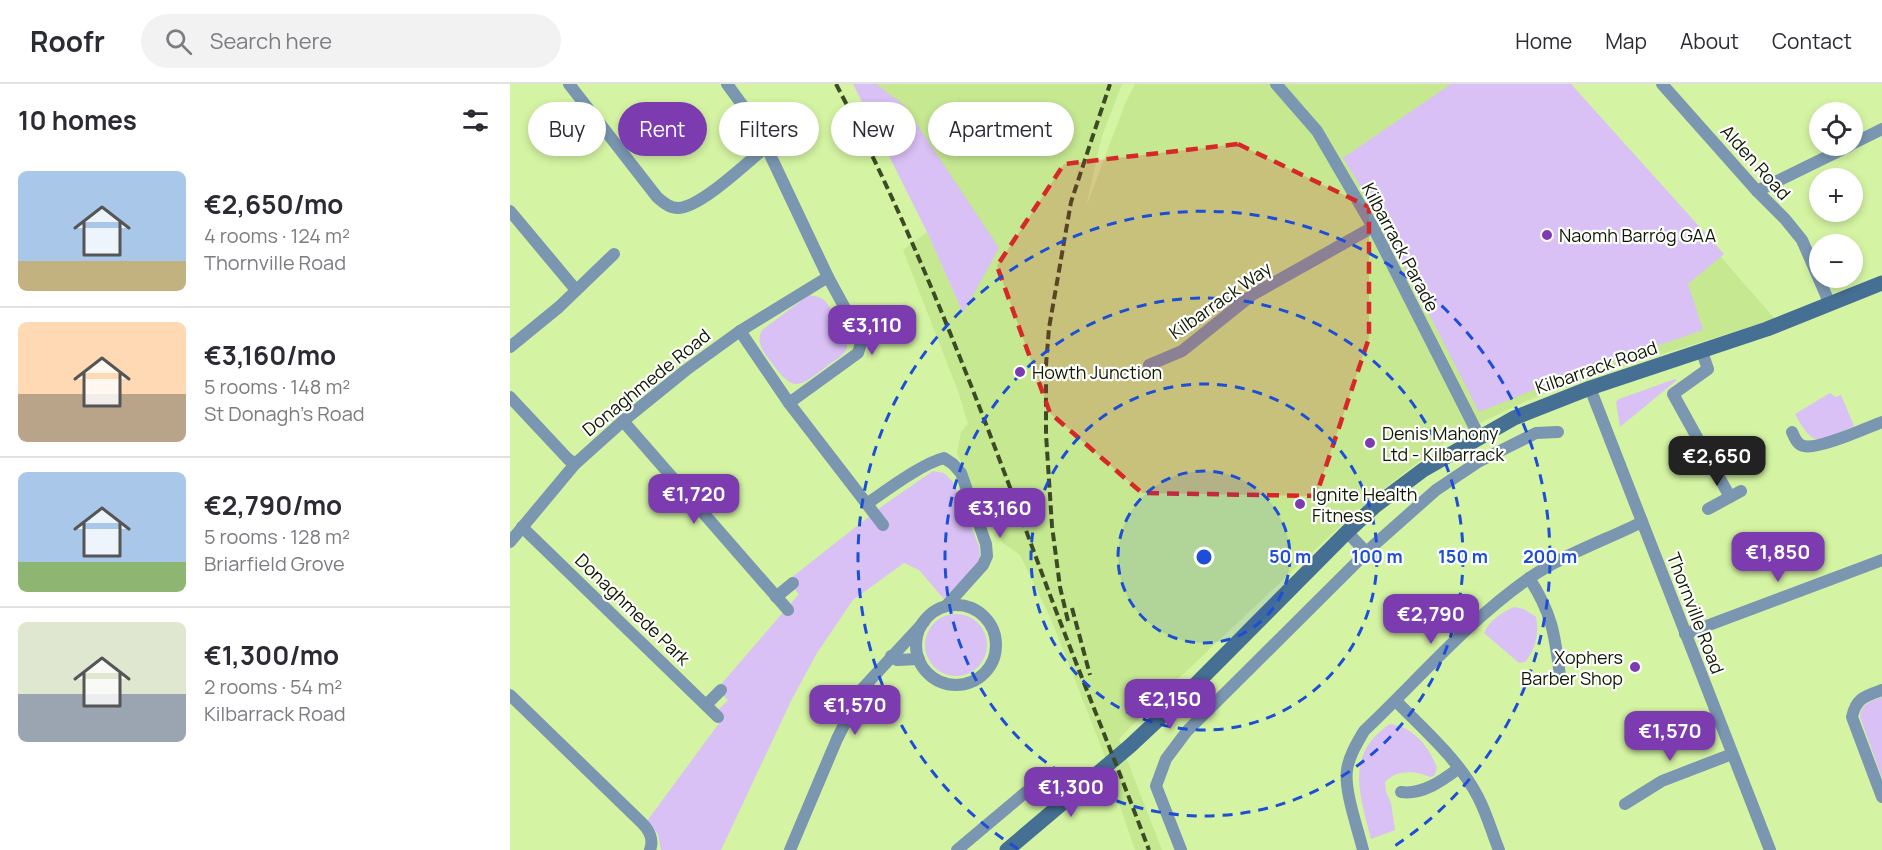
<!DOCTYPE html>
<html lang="en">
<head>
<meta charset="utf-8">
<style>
	:root { --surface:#fff; --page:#f2f2f3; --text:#2b2b33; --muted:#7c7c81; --line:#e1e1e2; --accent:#7c3cb0 }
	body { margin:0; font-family:Manrope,sans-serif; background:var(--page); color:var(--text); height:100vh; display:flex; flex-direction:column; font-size:22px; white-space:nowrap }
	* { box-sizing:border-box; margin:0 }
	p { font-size:20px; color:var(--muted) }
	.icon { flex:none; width:33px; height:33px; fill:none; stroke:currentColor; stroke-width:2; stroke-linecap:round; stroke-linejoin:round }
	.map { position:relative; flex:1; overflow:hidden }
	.sheet { display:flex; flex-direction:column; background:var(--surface); width:510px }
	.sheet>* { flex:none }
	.hud { position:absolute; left:18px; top:18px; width:570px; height:54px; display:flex; gap:12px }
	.fabs { position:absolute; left:1299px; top:18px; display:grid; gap:12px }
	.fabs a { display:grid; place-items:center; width:54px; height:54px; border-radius:50%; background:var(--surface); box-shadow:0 3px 9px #0003; font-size:30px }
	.price { position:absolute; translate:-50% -51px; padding:0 14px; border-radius:12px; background:var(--accent); color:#fff; font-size:20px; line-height:39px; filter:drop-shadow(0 2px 3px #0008) }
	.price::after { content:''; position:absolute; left:50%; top:36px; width:18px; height:14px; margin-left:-9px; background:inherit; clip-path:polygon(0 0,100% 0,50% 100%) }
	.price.on { background:#222; color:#fff }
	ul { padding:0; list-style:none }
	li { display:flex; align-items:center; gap:18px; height:150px; padding:0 18px }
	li+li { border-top:2px solid var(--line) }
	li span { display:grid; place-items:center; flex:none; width:168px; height:120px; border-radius:9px; color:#555 }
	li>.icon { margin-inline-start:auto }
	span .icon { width:72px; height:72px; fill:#fffc; stroke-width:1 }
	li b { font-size:26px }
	h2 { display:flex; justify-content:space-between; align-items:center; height:72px; padding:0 18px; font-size:26px }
	.tag { padding:0 21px; border-radius:27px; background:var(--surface); box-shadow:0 3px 9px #0003; font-size:21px; line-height:54px }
	.tag.on { background:var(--accent); color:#fff }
	header { display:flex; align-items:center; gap:36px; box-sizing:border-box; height:84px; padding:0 30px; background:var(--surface); border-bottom:2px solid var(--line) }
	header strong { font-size:28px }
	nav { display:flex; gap:33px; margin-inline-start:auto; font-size:21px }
	.search { width:420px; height:54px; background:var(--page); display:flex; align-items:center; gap:15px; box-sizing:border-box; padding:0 21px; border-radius:33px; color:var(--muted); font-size:22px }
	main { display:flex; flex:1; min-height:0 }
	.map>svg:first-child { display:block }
	.built { fill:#c5e891 }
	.green { fill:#d9c0f5 }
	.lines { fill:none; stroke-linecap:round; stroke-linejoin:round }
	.minor { stroke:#7a96b0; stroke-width:12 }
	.secondary { stroke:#456f93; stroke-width:15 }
	.rail { stroke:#3c4b25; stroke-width:4; stroke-dasharray:9 4.5; stroke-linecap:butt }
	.marked { fill:#d62828; fill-opacity:0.2; stroke:#d62828; stroke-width:4.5; stroke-dasharray:12 8; stroke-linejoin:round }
	.ring { fill:none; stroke:#1d4ed8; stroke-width:3; stroke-dasharray:10 8 }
	.poi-dot { fill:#7c3cb0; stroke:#fff; stroke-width:2 }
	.labels { text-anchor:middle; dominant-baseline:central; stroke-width:4.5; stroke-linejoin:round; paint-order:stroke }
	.street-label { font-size:18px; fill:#0f1900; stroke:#fff }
	.poi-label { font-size:18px; fill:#0f1900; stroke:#fff; text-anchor:start }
	.centre { fill:#1d4ed8; stroke:#fff; stroke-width:3 }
	.ring-label { font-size:18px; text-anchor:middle; font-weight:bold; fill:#1d4ed8; stroke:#fff; stroke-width:4.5; stroke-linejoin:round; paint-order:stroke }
</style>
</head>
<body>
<header>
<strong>Roofr</strong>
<div class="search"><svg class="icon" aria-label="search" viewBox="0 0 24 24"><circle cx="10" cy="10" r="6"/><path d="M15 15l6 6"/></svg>Search here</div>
<nav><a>Home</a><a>Map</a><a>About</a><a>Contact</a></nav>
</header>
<main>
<section class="sheet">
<h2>10 homes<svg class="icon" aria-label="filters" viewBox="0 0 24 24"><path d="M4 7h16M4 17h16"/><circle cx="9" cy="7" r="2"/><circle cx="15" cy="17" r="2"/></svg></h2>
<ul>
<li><span style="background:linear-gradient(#a9c7e8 75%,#c2b280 0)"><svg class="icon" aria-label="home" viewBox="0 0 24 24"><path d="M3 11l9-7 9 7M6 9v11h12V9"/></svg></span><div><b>€2,650/mo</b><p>4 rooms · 124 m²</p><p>Thornville Road</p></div></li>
<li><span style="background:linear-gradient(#ffd9b3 60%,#b9a48a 0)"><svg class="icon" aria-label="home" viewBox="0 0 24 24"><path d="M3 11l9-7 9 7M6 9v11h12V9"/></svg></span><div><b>€3,160/mo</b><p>5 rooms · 148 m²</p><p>St Donagh's Road</p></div></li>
<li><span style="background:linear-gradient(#a9c7e8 75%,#8fb573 0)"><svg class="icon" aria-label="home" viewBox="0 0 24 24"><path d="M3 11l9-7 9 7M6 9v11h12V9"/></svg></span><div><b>€2,790/mo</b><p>5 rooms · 128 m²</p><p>Briarfield Grove</p></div></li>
<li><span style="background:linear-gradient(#dfe7d0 60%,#9aa5b1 0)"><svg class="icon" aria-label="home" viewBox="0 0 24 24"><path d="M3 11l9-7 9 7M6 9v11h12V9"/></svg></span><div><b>€1,300/mo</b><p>2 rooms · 54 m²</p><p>Kilbarrack Road</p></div></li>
</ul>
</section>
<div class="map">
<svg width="1372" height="766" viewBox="0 0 1372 766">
	<rect width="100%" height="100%" fill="#d4f4a3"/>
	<polygon class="built" points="366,0 612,0 592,52 576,123 615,20 625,0 1060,0 1265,235 1101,286 1016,317 949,349 904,381 844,429 651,611 609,655 652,766 625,766 606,711 594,670 541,535 510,471 493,459 468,418 447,369 451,348 458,340 448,307 393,166 417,148 453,229"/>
	<g class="green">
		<polygon points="343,0 366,0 394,21 489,164 453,229 417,148"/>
		<polygon points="941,0 1061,0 1214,170 1178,200 1193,246 1048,296 969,328 869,132 833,74"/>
		<path d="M299,211C305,212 312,213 316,218C322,225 339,256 337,264C334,272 323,277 317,282C289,303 284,310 262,279C254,268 245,260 252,246Z"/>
		<polygon points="1165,295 1167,296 1110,343 1106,318 1109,315"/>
		<path d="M1320,309L1326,313L1331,311L1344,342C1310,357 1305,367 1285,330Z"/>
		<polygon points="423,387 434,389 443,398 469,462 470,472 468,479 434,515 409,486 394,479 343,516 307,569 282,615 211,766 151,766 148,750 137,737 210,638 207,627 218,616 207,605 289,510 277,497 375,420"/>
		<path d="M1004,523L1014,525L1026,533C1029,549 1026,565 1015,578L1009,579L974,549C979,537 992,528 1004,523Z"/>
		<circle cx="446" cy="561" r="31"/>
		<path d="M1372,613V694L1350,633C1351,620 1361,617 1372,613Z"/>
		<path d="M880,640C903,642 920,664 927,684L924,692L920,693C905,687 887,685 875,698L876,708L881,719L885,746L861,755C850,711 834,670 880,640Z"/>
	</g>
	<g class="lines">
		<g class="minor">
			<path d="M59,0L147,113C153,118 159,124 168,124C190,124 239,77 257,62"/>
			<polyline points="217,0 244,37 318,193 349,250 351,259 348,269 279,319"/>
			<polyline points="766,0 807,47 863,143 969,352"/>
			<polyline points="1152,0 1247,107 1275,135 1292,156 1319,218"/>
			<polyline points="1342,60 1372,45"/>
			<polyline points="1247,107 1339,62"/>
			<polyline points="0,127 66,206"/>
			<polyline points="230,247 279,319 373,441"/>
			<polyline points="0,263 49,223 104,170"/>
			<polyline points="1192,268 1198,285 1163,310 1220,413"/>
			<polyline points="639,281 672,267 742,211 863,143"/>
			<polyline points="1080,304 1260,766"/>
			<polyline points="0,313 58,375 65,380"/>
			<polyline points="113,337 278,526"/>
			<path d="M1282,348C1285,354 1287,361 1294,362C1308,366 1356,344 1372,338"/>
			<path d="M358,419C377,406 413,379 434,374L443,380L451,389L476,460L477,472L473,481L437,521"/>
			<polyline points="1198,425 1231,407"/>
			<polyline points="12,443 208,633"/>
			<polyline points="837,448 857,469"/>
			<polyline points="0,458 65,380 113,337 176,286 230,247 318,193"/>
			<path d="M1019,494C1042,529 1045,551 1050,592"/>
			<polyline points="266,513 283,499"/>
			<circle cx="446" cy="561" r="40"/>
			<polyline points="1175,550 1372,476"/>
			<polyline points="381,572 387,576 409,575"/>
			<path d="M1372,606C1355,612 1346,614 1342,633L1372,713"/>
			<path d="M0,611L132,739C139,746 144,756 140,766"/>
			<path d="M886,617C915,647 949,676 968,713C977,730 982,749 989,766"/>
			<polyline points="196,621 211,606"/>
			<path d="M891,708C912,711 932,697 949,684"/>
			<polyline points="1115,720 1152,697 1222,670"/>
			<polyline points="280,766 327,655 352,605 414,538"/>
			<polyline points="447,766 516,708"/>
			<polyline points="671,766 646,702 656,675 677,647 864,461 926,406 968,378 1026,349 1048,348"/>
			<path d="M853,766C848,745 834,707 837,686C839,672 847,659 854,647C907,597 958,537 1018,495C1050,472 1096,456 1132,438"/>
		</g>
		<polyline class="secondary" points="497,766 620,662 684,602 837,448 865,422 913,386 1004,334 1080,304 1257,245 1372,199"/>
		<g class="rail">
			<path d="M326,0C411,161 474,333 537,503C570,591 606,678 639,766"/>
			<polyline points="562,524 580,591"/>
			<polyline points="558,537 550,503 542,442 536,350 536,281 539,244 561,118 600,0"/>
		</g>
	</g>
	<path class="marked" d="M728,60L859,123V254L806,412L632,409L540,329L487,182L554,80Z"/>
	<circle cx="694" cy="473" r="86" fill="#1d4ed8" fill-opacity=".12"/>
	<g class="ring">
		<circle cx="694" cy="473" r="86"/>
		<circle cx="694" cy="473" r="173"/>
		<circle cx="694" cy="473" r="259"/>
		<path d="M508 765A346 346 0 1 1 880 765"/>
	</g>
	<g class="poi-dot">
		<circle cx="1037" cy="151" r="6"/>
		<circle cx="510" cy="288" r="6"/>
		<circle cx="860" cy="359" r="6"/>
		<circle cx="790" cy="420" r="6"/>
		<circle cx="1125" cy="583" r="6"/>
	</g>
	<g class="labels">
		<g class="street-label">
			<text transform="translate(1246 78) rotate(48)">Alden Road</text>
			<text transform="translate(891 163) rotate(62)">Kilbarrack Parade</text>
			<text transform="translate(710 216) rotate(-35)">Kilbarrack Way</text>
			<text transform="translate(1086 283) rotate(-19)">Kilbarrack Road</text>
			<text transform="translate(136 298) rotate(-39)">Donaghmede Road</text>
			<text transform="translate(123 525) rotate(44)">Donaghmede Park</text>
			<text transform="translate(1186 529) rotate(69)">Thornville Road</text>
		</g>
		<g class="poi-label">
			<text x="1049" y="151">Naomh Barróg GAA</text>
			<text x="522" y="288">Howth Junction</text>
			<text x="872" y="349">Denis Mahony<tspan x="872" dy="21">Ltd - Kilbarrack</tspan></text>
			<text x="802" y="410">Ignite Health<tspan x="802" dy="21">Fitness</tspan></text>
			<text x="1113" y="573" text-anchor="end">Xophers<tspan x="1113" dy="21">Barber Shop</tspan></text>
		</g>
	</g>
	<circle cx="694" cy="473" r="9" class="centre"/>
	<g class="ring-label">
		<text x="780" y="479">50 m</text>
		<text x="867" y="479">100 m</text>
		<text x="953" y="479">150 m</text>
		<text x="1040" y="479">200 m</text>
	</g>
</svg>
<div class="fabs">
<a><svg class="icon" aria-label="locate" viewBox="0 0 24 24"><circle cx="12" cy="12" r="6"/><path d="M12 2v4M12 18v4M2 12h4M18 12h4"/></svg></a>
<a>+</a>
<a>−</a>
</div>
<b class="price" style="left:362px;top:272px">€3,110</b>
<b class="price on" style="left:1207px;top:403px">€2,650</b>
<b class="price" style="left:184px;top:441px">€1,720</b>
<b class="price" style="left:490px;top:455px">€3,160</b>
<b class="price" style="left:1268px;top:499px">€1,850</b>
<b class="price" style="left:921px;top:561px">€2,790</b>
<b class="price" style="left:660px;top:646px">€2,150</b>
<b class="price" style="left:345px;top:652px">€1,570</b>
<b class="price" style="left:1160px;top:678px">€1,570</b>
<b class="price" style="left:561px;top:734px">€1,300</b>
<div class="hud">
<a class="tag">Buy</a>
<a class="tag on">Rent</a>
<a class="tag">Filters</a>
<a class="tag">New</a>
<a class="tag">Apartment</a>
</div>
</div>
</main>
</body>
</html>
